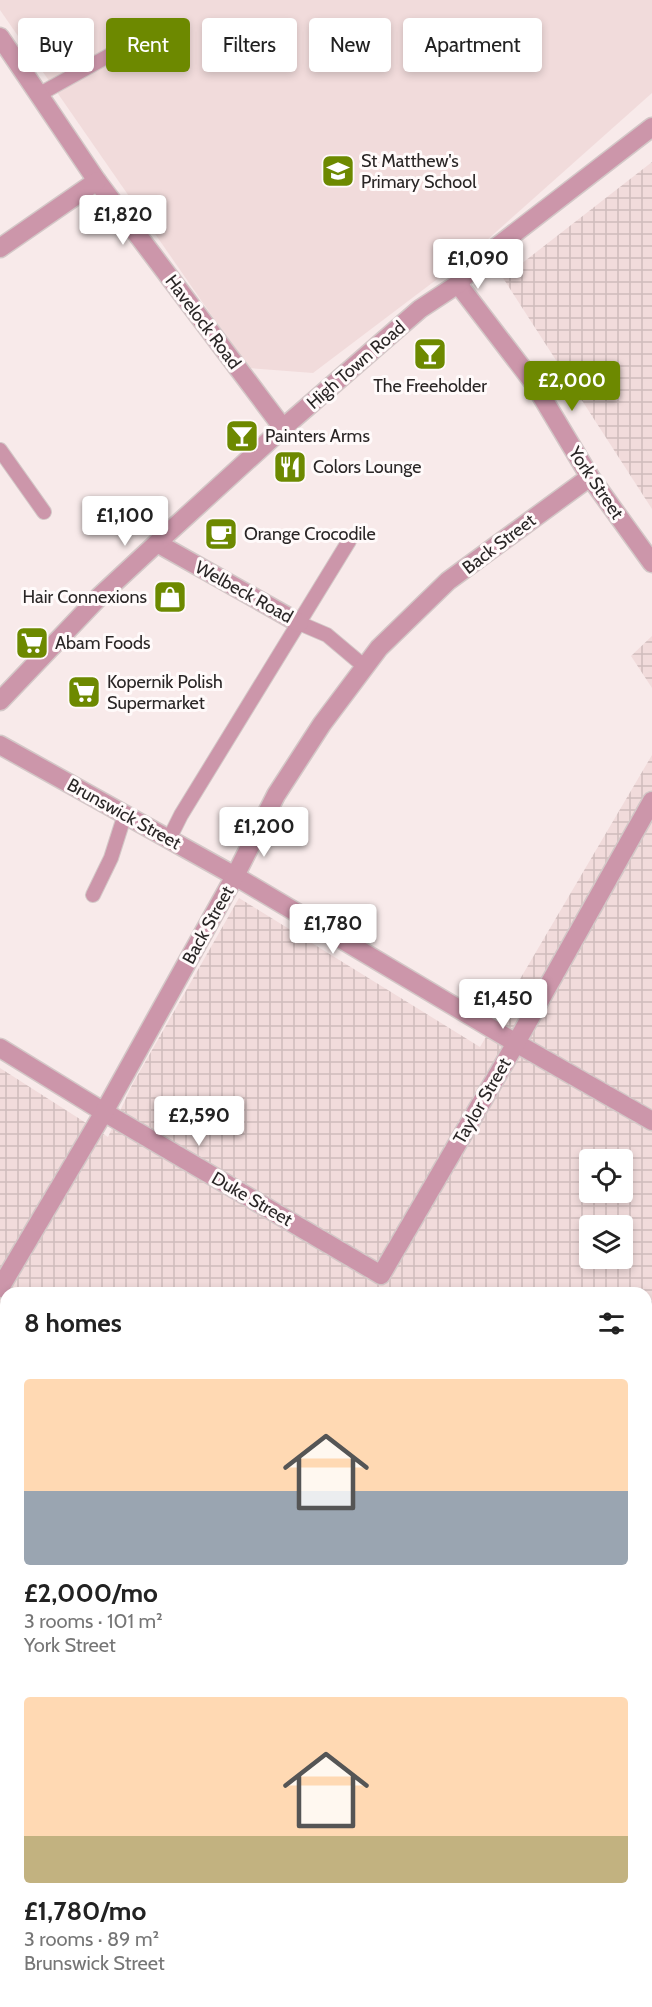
<!DOCTYPE html>
<html lang="en">
<head>
<meta charset="utf-8">
<style>
	:root { --surface:#fff; --page:#f6f6f6; --text:#222; --muted:#767676; --accent:#6d8900 }
	body { margin:0; font-family:Cabin,sans-serif; background:var(--page); color:var(--text); height:100vh; display:flex; flex-direction:column; font-size:22px; white-space:nowrap }
	* { box-sizing:border-box; margin:0 }
	p { font-size:20px; color:var(--muted) }
	.icon { flex:none; width:33px; height:33px; fill:none; stroke:currentColor; stroke-width:2; stroke-linecap:round; stroke-linejoin:round }
	.map { position:relative; flex:1; overflow:hidden }
	.drawer { position:absolute; left:0px; top:1287px; width:652px; height:720px; display:flex; flex-direction:column; background:var(--surface); border-radius:18px 18px 0 0; box-shadow:0 3px 9px #0003 }
	.drawer>* { flex:none }
	.top-card { position:absolute; left:18px; top:18px; width:616px; height:54px; display:flex; gap:12px }
	.controls { position:absolute; left:579px; top:1149px; display:grid; gap:12px }
	.controls a { display:grid; place-items:center; width:54px; height:54px; border-radius:6px; background:var(--surface); box-shadow:0 3px 9px #0003; font-size:30px }
	.price { position:absolute; translate:-50% -51px; padding:0 14px; border-radius:6px; background:#fff; color:#222; font-size:20px; line-height:39px; filter:drop-shadow(0 2px 3px #0008) }
	.price::after { content:''; position:absolute; left:50%; top:36px; width:18px; height:14px; margin-left:-9px; background:inherit; clip-path:polygon(0 0,100% 0,50% 100%) }
	.price.selected { background:var(--accent); color:#fff }
	ul { padding:0; list-style:none }
	li { display:grid; align-content:center; gap:12px; height:318px; padding:0 24px }
	li span { display:grid; place-items:center; height:186px; border-radius:6px; color:#555 }
	li>.icon { margin-inline-start:auto }
	span .icon { width:108px; height:108px; fill:#fffc; stroke-width:1 }
	li b { font-size:26px }
	h2 { display:flex; justify-content:space-between; align-items:center; height:72px; padding:0 24px; font-size:26px }
	.pill { padding:0 21px; border-radius:6px; background:var(--surface); box-shadow:0 3px 9px #0003; font-size:21px; line-height:54px }
	.pill.selected { background:var(--accent); color:#fff }
	.map>svg:first-child { display:block }
	.built { fill:#f1dbdb }
	.industrial { fill:url(#industrial-grid); fill-rule:evenodd }
	.lines { fill:none; stroke-linecap:round; stroke-linejoin:round }
	.lane-casing { stroke:#d3c7c7; stroke-width:16 }
	.street-casing { stroke:#d3c7c7; stroke-width:21 }
	.secondary-casing { stroke:#d3c7c7; stroke-width:21 }
	.lane { stroke:#cc96aa; stroke-width:14 }
	.street { stroke:#cc96aa; stroke-width:18 }
	.secondary { stroke:#b76a89; stroke-width:18 }
	.labels { text-anchor:middle; dominant-baseline:central; stroke-width:6; stroke-linejoin:round; paint-order:stroke }
	.poi-label { font-size:18px; fill:#2a2626; stroke:#fffafa; text-anchor:start }
	.street-label { font-size:18px; fill:#2a2626; stroke:#fffafa }
</style>
</head>
<body>
<div class="map">
<svg width="652" height="2007" viewBox="0 0 652 2007">
	<defs>
		<pattern id="industrial-grid" width="8" height="8" patternUnits="userSpaceOnUse" patternTransform="scale(1.5)"><rect width="8" height="8" fill="#f1dbdb"/><path d="M0 4h8M4 0v8" fill="none" stroke="#cfbcbc"/></pattern>
	</defs>
	<rect width="100%" height="100%" fill="#f8eaea"/>
	<polygon class="built" points="0,0 652,0 652,93 477,249 313,373 248,368 0,10"/>
	<g class="industrial">
		<polygon points="652,162 652,509 503,278"/>
		<polygon points="652,636 652,688 631,656"/>
		<path d="M652,755V1807L647,1816L646,1293H6V1936L0,1934V1068L108,1137L132,1085L239,898L480,1047ZM590,1160H622V1192H590ZM590,1226H622V1258H590Z"/>
		<polygon points="147,2001 526,2001 522,2007 160,2007"/>
	</g>
	<g class="lines">
		<defs>
			<g id="lane">
				<polyline points="38,95 110,55"/>
				<polyline points="0,450 44,512"/>
				<polyline points="299,623 327,635 365,667"/>
				<polyline points="169,839 181,815 349,541"/>
				<polyline points="93,895 111,858 125,814"/>
				<polyline points="0,1438 6,1430"/>
			</g>
			<g id="street">
				<polyline points="0,37 97,181 283,428"/>
				<polyline points="0,248 97,181"/>
				<polyline points="458,284 533,382 590,477 652,563"/>
				<polyline points="157,543 299,623"/>
				<polyline points="0,701 100,596 157,543 283,428 420,309 458,284 481,259 652,127"/>
				<polyline points="0,745 235,876 516,1043 652,1121"/>
				<polyline points="0,1048 104,1112 381,1275 516,1043 652,801"/>
				<polyline points="0,1288 104,1112 235,876 276,795 322,724 379,648 448,581 590,477"/>
				<polyline points="0,1356 6,1359"/>
				<polyline points="646,1732 652,1736"/>
				<polyline points="0,1947 6,1950"/>
				<polyline points="120,2001 137,2007"/>
				<polyline points="196,2007 209,2001"/>
			</g>
			<g id="secondary">
				<polyline points="646,1885 652,1874"/>
				<polyline points="569,2007 572,2001"/>
				<polyline points="608,2007 611,2001"/>
			</g>
		</defs>
		<use href="#lane" class="lane-casing"/>
		<use href="#street" class="street-casing"/>
		<use href="#secondary" class="secondary-casing"/>
		<use href="#lane" class="lane"/>
		<use href="#street" class="street"/>
		<use href="#secondary" class="secondary"/>
	</g>
	<defs>
		<symbol id="school-square" viewBox="-11 -11 22 22"><rect x="-9" y="-9" width="18" height="18" rx="4" fill="#6d8900" stroke="#fffafa"/><path d="M0-5L7-2L0 1L-7-2ZM-4 1L0 2.5L4 1V4Q0 6-4 4Z" fill="#fff"/></symbol>
		<symbol id="bar-square" viewBox="-11 -11 22 22"><rect x="-9" y="-9" width="18" height="18" rx="4" fill="#6d8900" stroke="#fffafa"/><path d="M-6-5H6L.8 .8V4.5H3.5V6h-7V4.5H-.8V.8Z" fill="#fff"/></symbol>
		<symbol id="restaurant-square" viewBox="-11 -11 22 22"><rect x="-9" y="-9" width="18" height="18" rx="4" fill="#6d8900" stroke="#fffafa"/><path d="M-5-6h1v4h1v-4h1v4h1v-4h1v5L-1.5 .5V6h-2V.5L-5-1ZM5-6V6H3V1.5H1.5Q1.5-4 5-6Z" fill="#fff"/></symbol>
		<symbol id="cafe-square" viewBox="-11 -11 22 22"><rect x="-9" y="-9" width="18" height="18" rx="4" fill="#6d8900" stroke="#fffafa"/><path d="M-5.5-4.5H6V0H3Q3 3.5 0 3.5H-2.5Q-5.5 3.5-5.5 0ZM3-3.2v2h1.7v-2ZM-6 4.5H4V6H-6Z" fill="#fff"/></symbol>
		<symbol id="shop-square" viewBox="-11 -11 22 22"><rect x="-9" y="-9" width="18" height="18" rx="4" fill="#6d8900" stroke="#fffafa"/><path d="M-5-2.5h2.3a2.7 3.5 0 0 1 5.4 0H5L5.5 6h-11ZM-1.5-2.5h3a1.5 2.3 0 0 0-3 0Z" fill="#fff"/></symbol>
		<symbol id="supermarket-square" viewBox="-11 -11 22 22"><rect x="-9" y="-9" width="18" height="18" rx="4" fill="#6d8900" stroke="#fffafa"/><path d="M-6-5.5h2.5l.6 2H6L4.5 2H-2.5L-4.4-4H-6ZM-1.5 3.2a1.3 1.3 0 1 0 .1 0ZM3 3.2a1.3 1.3 0 1 0 .1 0Z" fill="#fff"/></symbol>
	</defs>
	<g fill-rule="evenodd">
		<use href="#school-square" x="319" y="152" width="38" height="38"/>
		<use href="#bar-square" x="411" y="335" width="38" height="38"/>
		<use href="#bar-square" x="223" y="417" width="38" height="38"/>
		<use href="#restaurant-square" x="271" y="448" width="38" height="38"/>
		<use href="#cafe-square" x="202" y="515" width="38" height="38"/>
		<use href="#shop-square" x="151" y="578" width="38" height="38"/>
		<use href="#supermarket-square" x="13" y="624" width="38" height="38"/>
		<use href="#supermarket-square" x="65" y="673" width="38" height="38"/>
	</g>
	<g class="labels">
		<g class="poi-label">
			<text x="361" y="161">St Matthew's<tspan x="361" dy="21">Primary School</tspan></text>
			<text x="430" y="386" text-anchor="middle">The Freeholder</text>
			<text x="265" y="436">Painters Arms</text>
			<text x="313" y="467">Colors Lounge</text>
			<text x="244" y="534">Orange Crocodile</text>
			<text x="147" y="597" text-anchor="end">Hair Connexions</text>
			<text x="55" y="643">Abam Foods</text>
			<text x="107" y="682">Kopernik Polish<tspan x="107" dy="21">Supermarket</tspan></text>
		</g>
		<g class="street-label">
			<text transform="translate(203 322) rotate(53)">Havelock Road</text>
			<text transform="translate(356 365) rotate(-41)">High Town Road</text>
			<text transform="translate(596 483) rotate(56)">York Street</text>
			<text transform="translate(499 544) rotate(-37)">Back Street</text>
			<text transform="translate(244 592) rotate(29)">Welbeck Road</text>
			<text transform="translate(124 814) rotate(29)">Brunswick Street</text>
			<text transform="translate(208 925) rotate(-61)">Back Street</text>
			<text transform="translate(482 1101) rotate(-60)">Taylor Street</text>
			<text transform="translate(252 1199) rotate(30)">Duke Street</text>
		</g>
	</g>
</svg>
<div class="controls">
<a><svg class="icon" aria-label="locate" viewBox="0 0 24 24"><circle cx="12" cy="12" r="6"/><path d="M12 2v4M12 18v4M2 12h4M18 12h4"/></svg></a>
<a><svg class="icon" aria-label="layers" viewBox="0 0 24 24"><path d="M12 4l9 5-9 5-9-5zM3 14l9 5 9-5"/></svg></a>
</div>
<b class="price" style="left:123px;top:246px">£1,820</b>
<b class="price" style="left:478px;top:290px">£1,090</b>
<b class="price selected" style="left:572px;top:412px">£2,000</b>
<b class="price" style="left:125px;top:547px">£1,100</b>
<b class="price" style="left:264px;top:858px">£1,200</b>
<b class="price" style="left:333px;top:955px">£1,780</b>
<b class="price" style="left:503px;top:1030px">£1,450</b>
<b class="price" style="left:199px;top:1147px">£2,590</b>
<div class="top-card">
<a class="pill">Buy</a>
<a class="pill selected">Rent</a>
<a class="pill">Filters</a>
<a class="pill">New</a>
<a class="pill">Apartment</a>
</div>
<section class="drawer">
<h2>8 homes<svg class="icon" aria-label="filters" viewBox="0 0 24 24"><path d="M4 7h16M4 17h16"/><circle cx="9" cy="7" r="2"/><circle cx="15" cy="17" r="2"/></svg></h2>
<ul>
<li><span style="background:linear-gradient(#ffd9b3 60%,#9aa5b1 0)"><svg class="icon" aria-label="home" viewBox="0 0 24 24"><path d="M3 11l9-7 9 7M6 9v11h12V9"/></svg></span><div><b>£2,000/mo</b><p>3 rooms · 101 m²</p><p>York Street</p></div></li>
<li><span style="background:linear-gradient(#ffd9b3 75%,#c2b280 0)"><svg class="icon" aria-label="home" viewBox="0 0 24 24"><path d="M3 11l9-7 9 7M6 9v11h12V9"/></svg></span><div><b>£1,780/mo</b><p>3 rooms · 89 m²</p><p>Brunswick Street</p></div></li>
</ul>
</section>
</div>
</body>
</html>
